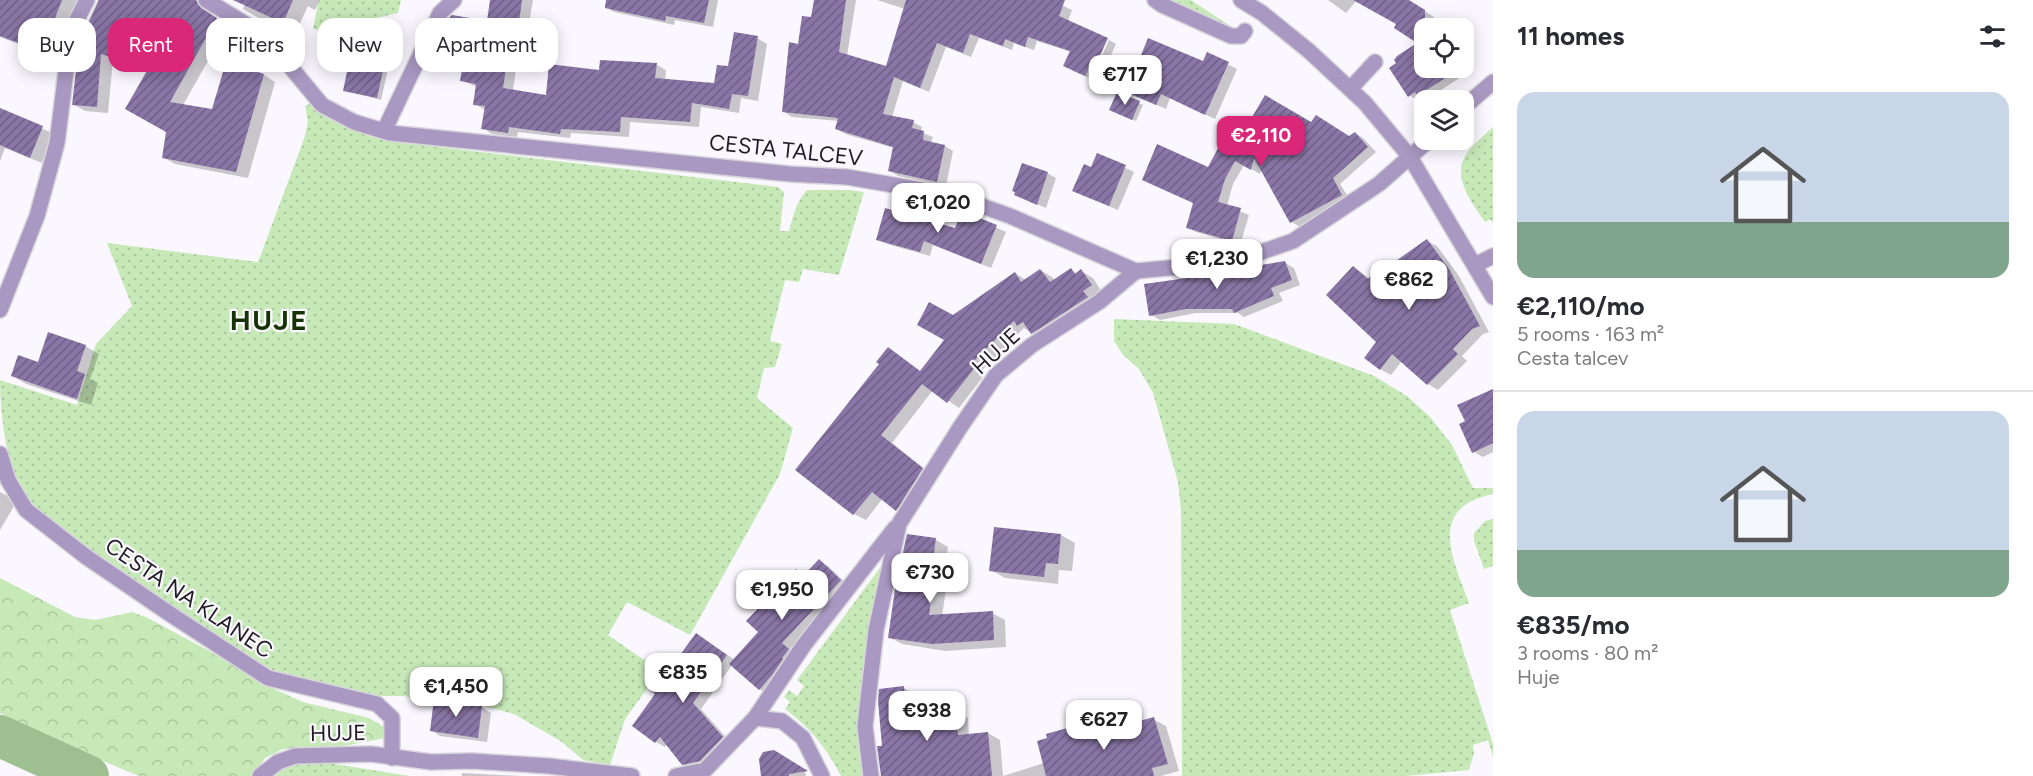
<!DOCTYPE html>
<html lang="en">
<head>
<meta charset="utf-8">
<style>
	:root { --surface:#fff; --page:#f2f2f3; --text:#2b2b33; --muted:#7c7c81; --line:#e1e1e2; --accent:#db2777 }
	body { margin:0; font-family:Figtree,sans-serif; background:var(--page); color:var(--text); height:100vh; display:flex; flex-direction:column; font-size:22px; white-space:nowrap }
	* { box-sizing:border-box; margin:0 }
	p { font-size:20px; color:var(--muted) }
	.icon { flex:none; width:33px; height:33px; fill:none; stroke:currentColor; stroke-width:2; stroke-linecap:round; stroke-linejoin:round }
	.map { position:relative; flex:1; overflow:hidden }
	.drawer { display:flex; flex-direction:column; background:var(--surface); width:540px }
	.drawer>* { flex:none }
	.banner { position:absolute; left:18px; top:18px; width:570px; height:54px; display:flex; gap:12px }
	.controls { position:absolute; left:1414px; top:18px; display:grid; gap:12px }
	.controls a { display:grid; place-items:center; width:60px; height:60px; border-radius:12px; background:var(--surface); box-shadow:0 3px 15px #0003; font-size:30px }
	.price { position:absolute; translate:-50% -51px; padding:0 14px; border-radius:12px; background:#fff; color:#222; font-size:20px; line-height:39px; filter:drop-shadow(0 2px 3px #0008) }
	.price::after { content:''; position:absolute; left:50%; top:36px; width:18px; height:14px; margin-left:-9px; background:inherit; clip-path:polygon(0 0,100% 0,50% 100%) }
	.price.selected { background:var(--accent); color:#fff }
	ul { padding:0; list-style:none }
	li { display:grid; align-content:center; gap:12px; height:318px; padding:0 24px }
	li+li { border-top:2px solid var(--line) }
	li span { display:grid; place-items:center; height:186px; border-radius:18px; color:#555 }
	li>.icon { margin-inline-start:auto }
	span .icon { width:108px; height:108px; fill:#fffc; stroke-width:1 }
	li b { font-size:26px }
	h2 { display:flex; justify-content:space-between; align-items:center; height:72px; padding:0 24px; font-size:26px }
	.pill { padding:0 21px; border-radius:18px; background:var(--surface); box-shadow:0 3px 15px #0003; font-size:21px; line-height:54px }
	.pill.selected { background:var(--accent); color:#fff }
	main { display:flex; flex:1; min-height:0 }
	.map>svg:first-child { display:block }
	.green { fill:url(#green-dots) }
	.forest { fill:url(#forest-crowns) }
	.shadow { fill:#0003 }
	.lines { fill:none; stroke-linecap:round; stroke-linejoin:round }
	.river { stroke:#9ec090; stroke-width:42 }
	.building { fill:url(#building-hatch) }
	.minor-casing { stroke:#d7d5db; stroke-width:18 }
	.minor { stroke:#a998c1; stroke-width:15 }
	.labels { text-anchor:middle; dominant-baseline:central; stroke-width:4.5; stroke-linejoin:round; paint-order:stroke }
	.street-label { font-size:22px; fill:#1e1c21; stroke:#faf8fe }
	.district-label { font-size:28px; font-weight:bold; letter-spacing:1.5px; fill:#153203; stroke:#faf8fe }
</style>
</head>
<body>
<main>
<div class="map">
<svg width="1493" height="776" viewBox="0 0 1493 776">
	<defs>
		<pattern id="green-dots" width="8" height="8" patternUnits="userSpaceOnUse" patternTransform="scale(1.5)"><rect width="8" height="8" fill="#c7e9b8"/><path d="M2 2h.1M6 6h.1" fill="none" stroke="#aac79e" stroke-width="1.8" stroke-linecap="round"/></pattern>
		<pattern id="forest-crowns" width="20" height="18" patternUnits="userSpaceOnUse" patternTransform="scale(1.5)"><rect width="20" height="18" fill="#c7e9b8"/><path d="M2 6a3 3 0 1 1 6 0M12 15a3 3 0 1 1 6 0" fill="none" stroke="#aac79e"/></pattern>
		<pattern id="building-hatch" width="6" height="6" patternUnits="userSpaceOnUse" patternTransform="scale(1.5)"><rect width="6" height="6" fill="#8a76a6"/><path d="M-1 1l2-2M0 6l6-6M5 7l2-2" fill="none" stroke="#706087"/></pattern>
	</defs>
	<rect width="100%" height="100%" fill="#faf8fe"/>
	<g class="green">
		<polygon points="319,0 401,0 398,13 318,31 313,28"/>
		<polygon points="1167,0 1191,0 1236,30"/>
		<path d="M310,104C333,125 358,133 387,141L778,187L784,192L780,231H789C793,216 796,202 807,190H849L864,192L839,275L803,269L799,282L785,280L770,341L782,344L775,367L764,368L757,398L793,428L780,474L690,635L627,602L608,635L660,671L625,719L610,765L583,760L562,742L514,714L478,704L402,696H361L292,679L262,666C208,631 155,595 102,559C82,546 42,522 29,504C7,474 0,416 0,380L77,405L96,344L132,306L107,243L258,262L304,139L308,122L305,106Z"/>
		<path d="M1493,127V223L1490,219L1485,222C1471,201 1449,175 1469,150C1476,142 1485,134 1493,127Z"/>
		<path d="M1114,319L1234,324L1374,376L1407,396L1430,417L1452,445L1473,488H1493V494C1426,508 1453,559 1469,603L1450,610L1493,744V757L1488,740L1473,745L1474,753L1469,770L1406,776H1182L1181,511L1178,482L1153,393L1139,369L1123,355L1114,341Z"/>
		<polygon points="1493,519 1493,566 1484,569 1474,541 1474,533 1485,521"/>
		<path d="M882,565L864,658L859,727L866,776H841C825,746 812,730 785,709L790,702L784,697L789,690L797,696L804,686L797,680Z"/>
		<polygon points="316,761 410,776 274,776 286,766"/>
	</g>
	<polygon class="forest" points="0,578 75,617 95,620 132,612 146,617 237,666 274,689 303,702 369,718 386,728 385,738 344,746 283,749 265,758 253,776 139,776 52,740 0,713"/>
	<g class="shadow">
		<polygon points="0,0 92,0 74,33 69,63 0,37"/>
		<polygon points="98,0 195,0 208,7 212,16 228,26 183,105 213,110 264,75 275,82 248,178 175,164 163,157 168,132 148,71 113,60 108,113 85,111 73,104 82,34"/>
		<polygon points="246,0 320,0 315,10 308,6 297,30 272,18 269,24 243,9"/>
		<polygon points="492,0 533,0 526,42 520,41 513,91 547,97 601,71 601,61 657,65 666,70 665,80 715,84 757,38 767,44 758,101 741,98 739,113 701,107 699,127 630,122 629,137 571,133 570,138 518,132 517,137 492,134 483,128 485,110 475,104 477,87 461,80 465,60 447,57 437,52 488,22"/>
		<polygon points="607,0 718,0 713,27 675,20 674,25 614,12 605,7"/>
		<polygon points="818,0 856,0 847,56 887,67 905,9 877,0 1051,0 1072,10 1068,21 1106,39 1094,65 1097,66 1109,40 1116,44 1108,62 1104,60 1094,80 1073,71 1071,52 1037,41 1034,50 1014,43 1012,50 979,38 971,57 946,47 929,92 903,81 892,117 913,122 922,127 921,132 933,137 931,143 945,146 953,151 946,186 898,176 890,171 894,148 845,134 837,129 839,121 792,117 783,111 799,46 812,19"/>
		<polygon points="1328,0 1357,0 1346,13"/>
		<polygon points="1383,0 1407,0 1434,17 1430,23 1434,28 1425,28 1425,68 1459,68 1464,75 1426,100 1422,97 1417,100 1409,95 1420,43 1398,24"/>
		<polygon points="237,32 258,44 253,52 234,41"/>
		<polygon points="388,45 393,47 381,100 344,90"/>
		<polygon points="1207,54 1237,69 1215,119 1170,98 1166,109 1127,92 1203,63"/>
		<polygon points="1139,103 1143,105 1136,121 1115,112"/>
		<polygon points="0,109 54,134 42,163 5,148 0,161"/>
		<polygon points="1312,124 1350,138 1355,133 1363,138 1376,152 1340,184 1350,200 1300,227 1292,222 1262,168 1260,174 1244,165 1233,184 1227,206 1249,215 1240,245 1196,232 1188,227 1208,169 1249,126"/>
		<polygon points="1098,155 1134,172 1118,210 1082,195"/>
		<polygon points="1047,173 1056,178 1046,208 1016,195 1017,192"/>
		<polygon points="963,213 1006,232 991,268 933,245 930,256 887,244 878,239 956,230"/>
		<polygon points="1427,241 1437,246 1459,276 1489,332 1483,334 1462,356 1467,361 1438,390 1428,384 1402,361 1391,375 1380,369 1378,341 1354,267 1370,279"/>
		<polygon points="1285,263 1294,268 1300,285 1279,293 1283,301 1244,317 1238,313 1196,313 1160,320 1151,315 1223,274 1230,279"/>
		<polygon points="1040,270 1052,277 1055,281 1071,270 1078,274 1081,271 1093,278 1102,292 1043,340 1024,328 982,370 986,373 959,408 933,390 892,443 933,476 908,516 883,498 866,520 854,514 797,469 881,363 889,349 921,372 946,340 953,316 1015,273 1026,280"/>
		<polygon points="85,346 99,354 90,379 98,383 91,405 26,384 13,376"/>
		<polygon points="1493,392 1493,452 1483,457 1474,452 1467,422"/>
		<polygon points="0,492 17,501 0,530"/>
		<polygon points="995,529 1061,535 1075,543 1072,571 1059,570 1058,584 1005,578 991,570"/>
		<polygon points="936,540 948,547 942,586 946,589 942,616 992,613 1005,620 1006,647 945,651 902,644 889,637"/>
		<polygon points="819,561 828,566 849,586 790,649 797,655 768,694 759,689 732,665 701,709 731,743 709,766 692,769 683,764 667,744 665,747 656,742 657,694 665,679 705,640 735,660 760,631 796,571 805,576"/>
		<polygon points="904,688 916,695 918,714 955,711 968,718 969,735 988,733 1000,740 1003,776 1044,763 1085,725 1097,732 1098,734 1153,719 1166,726 1179,771 1161,776 882,776 883,747"/>
		<polygon points="482,707 491,713 487,742 440,736 431,730"/>
		<polygon points="805,771 806,776 762,776"/>
		<polygon points="462,773 521,776 462,776"/>
	</g>
	<g class="lines">
		<polyline class="river" points="0,736 88,776"/>
	</g>
	<g class="building">
		<polygon points="0,0 62,0 42,52 0,36"/>
		<polygon points="99,0 196,0 201,8 217,18 170,102 212,109 226,62 264,74 236,172 162,158 166,132 125,109 148,69 101,54 97,107 72,105 79,44"/>
		<polygon points="233,0 293,0 283,23"/>
		<polygon points="490,0 522,0 517,37 511,36 503,88 546,95 549,64 599,70 600,60 657,63 655,78 714,83 717,65 728,66 734,32 758,36 748,96 732,94 729,109 692,103 690,122 621,117 620,132 561,129 560,134 509,127 508,133 481,129 485,106 473,105 476,84 460,81 464,57 436,53 437,42 448,19 452,15 487,21"/>
		<polygon points="606,0 709,0 704,23 666,16 665,21 605,8"/>
		<polygon points="814,0 846,0 839,52 886,66 906,0 1065,0 1059,16 1108,38 1099,58 1094,56 1085,76 1063,66 1070,51 1028,37 1025,47 1005,39 1003,46 970,34 963,53 937,43 920,88 894,77 883,114 914,120 912,128 924,131 923,140 945,145 937,182 888,171 893,147 835,129 838,118 782,112 789,42 798,44 802,16 811,17"/>
		<polygon points="1353,0 1409,0 1425,10 1425,68 1461,68 1417,96 1415,92 1408,97 1389,68 1396,63 1394,60 1397,56 1417,43 1394,28 1396,24"/>
		<polygon points="1148,38 1203,61 1207,52 1229,62 1205,115 1161,94 1156,105 1126,92"/>
		<polygon points="368,39 389,43 377,98 343,91 349,62 363,65"/>
		<polygon points="1117,92 1140,101 1132,120 1109,110"/>
		<polygon points="1265,95 1311,122 1316,115 1349,136 1355,132 1368,147 1333,178 1342,195 1290,223 1254,158 1251,170 1235,161 1225,179 1218,202 1241,208 1232,241 1186,228 1193,203 1142,180 1157,144 1208,167 1223,139 1229,143 1242,121 1248,124"/>
		<polygon points="0,108 43,126 30,158 0,145"/>
		<polygon points="1097,153 1126,165 1109,206 1072,191 1084,164 1091,167"/>
		<polygon points="1022,163 1048,172 1037,205 1014,195 1015,192 1012,191"/>
		<polygon points="885,208 955,228 962,211 997,225 981,264 924,241 920,252 876,240"/>
		<polygon points="1427,239 1449,269 1480,326 1472,329 1453,349 1458,354 1427,385 1392,354 1380,370 1364,358 1376,342 1326,295 1353,266 1368,279 1380,267 1383,270"/>
		<polygon points="1285,261 1292,280 1271,288 1274,296 1234,313 1232,309 1186,309 1149,316 1144,284 1223,273 1220,281 1261,265"/>
		<polygon points="1071,268 1075,274 1081,269 1092,285 1083,291 1088,297 1031,334 1023,322 1017,326 1014,321 972,363 976,366 947,403 922,384 881,435 923,468 896,511 872,492 853,515 795,470 879,364 876,362 888,347 920,371 944,340 917,325 929,302 953,315 1015,272 1021,282 1040,269 1050,282"/>
		<polygon points="48,332 86,345 77,371 85,374 77,399 11,376 18,355 38,362"/>
		<polygon points="1493,389 1493,443 1472,453 1459,424 1465,421 1457,405"/>
		<polygon points="994,527 1061,534 1058,564 1046,563 1044,577 989,571"/>
		<polygon points="907,534 936,538 930,580 934,580 929,615 993,611 994,640 932,644 888,638 895,589"/>
		<polygon points="819,559 841,580 782,643 789,649 782,658 783,659 772,675 759,690 729,664 758,632 746,621 796,569 803,576"/>
		<polygon points="696,633 727,655 693,703 723,737 700,761 682,765 660,737 655,743 632,726 655,694 649,690 660,674 664,677"/>
		<polygon points="904,686 906,714 955,709 958,735 988,732 992,776 881,776 877,746 882,746 878,701 879,689"/>
		<polygon points="434,699 482,706 478,738 430,731"/>
		<polygon points="1154,717 1168,764 1152,768 1154,776 1046,776 1037,741 1047,738 1046,734 1085,723 1089,735"/>
		<polygon points="774,750 808,771 789,774 789,776 761,776 759,759 763,752"/>
	</g>
	<g class="lines">
		<defs>
			<g id="minor">
				<polyline points="206,0 264,35 322,105 354,122 390,133 790,174 847,177 951,195 1010,216 1136,271 1233,262 1293,241 1379,184 1429,140"/>
				<polyline points="1155,0 1162,5 1231,36 1241,36 1245,31"/>
				<polyline points="1241,0 1262,13 1309,51 1365,103 1410,157 1493,297"/>
				<polyline points="1351,88 1375,62"/>
				<polyline points="1464,107 1493,82"/>
				<polyline points="384,131 440,13 454,0"/>
				<polyline points="1475,265 1493,256"/>
				<polyline points="0,310 37,216 57,143 71,31 87,0"/>
				<polyline points="0,454 8,480 26,510 85,556 170,614 268,678 377,704 392,718 392,758"/>
				<polyline points="755,718 782,721 803,738 822,776"/>
				<polyline points="260,776 278,762 295,756 371,754 431,762 472,761 549,766 632,776"/>
				<polyline points="676,776 705,770 755,718 804,645 895,528"/>
				<polyline points="871,776 865,726 876,630 899,524 961,426 996,375 1032,345 1099,302 1136,271"/>
			</g>
		</defs>
		<use href="#minor" class="minor-casing"/>
		<use href="#minor" class="minor"/>
	</g>
	<g class="labels">
		<g class="street-label">
			<text transform="translate(786 150) rotate(6)">CESTA TALCEV</text>
			<text transform="translate(996 351) rotate(-43)">HUJE</text>
			<text transform="translate(189 598) rotate(34)">CESTA NA KLANEC</text>
			<text transform="translate(338 733) rotate(-1)">HUJE</text>
		</g>
		<g class="district-label">
			<text x="269" y="320">HUJE</text>
		</g>
	</g>
</svg>
<div class="controls">
<a><svg class="icon" aria-label="locate" viewBox="0 0 24 24"><circle cx="12" cy="12" r="6"/><path d="M12 2v4M12 18v4M2 12h4M18 12h4"/></svg></a>
<a><svg class="icon" aria-label="layers" viewBox="0 0 24 24"><path d="M12 4l9 5-9 5-9-5zM3 14l9 5 9-5"/></svg></a>
</div>
<b class="price" style="left:1125px;top:106px">€717</b>
<b class="price selected" style="left:1261px;top:167px">€2,110</b>
<b class="price" style="left:938px;top:234px">€1,020</b>
<b class="price" style="left:1217px;top:290px">€1,230</b>
<b class="price" style="left:1409px;top:311px">€862</b>
<b class="price" style="left:930px;top:604px">€730</b>
<b class="price" style="left:782px;top:621px">€1,950</b>
<b class="price" style="left:683px;top:704px">€835</b>
<b class="price" style="left:456px;top:718px">€1,450</b>
<b class="price" style="left:927px;top:742px">€938</b>
<b class="price" style="left:1104px;top:751px">€627</b>
<div class="banner">
<a class="pill">Buy</a>
<a class="pill selected">Rent</a>
<a class="pill">Filters</a>
<a class="pill">New</a>
<a class="pill">Apartment</a>
</div>
</div>
<section class="drawer">
<h2>11 homes<svg class="icon" aria-label="filters" viewBox="0 0 24 24"><path d="M4 7h16M4 17h16"/><circle cx="9" cy="7" r="2"/><circle cx="15" cy="17" r="2"/></svg></h2>
<ul>
<li><span style="background:linear-gradient(#c9d6e8 70%,#7fa58c 0)"><svg class="icon" aria-label="home" viewBox="0 0 24 24"><path d="M3 11l9-7 9 7M6 9v11h12V9"/></svg></span><div><b>€2,110/mo</b><p>5 rooms · 163 m²</p><p>Cesta talcev</p></div></li>
<li><span style="background:linear-gradient(#c9d6e8 75%,#7fa58c 0)"><svg class="icon" aria-label="home" viewBox="0 0 24 24"><path d="M3 11l9-7 9 7M6 9v11h12V9"/></svg></span><div><b>€835/mo</b><p>3 rooms · 80 m²</p><p>Huje</p></div></li>
</ul>
</section>
</main>
</body>
</html>
